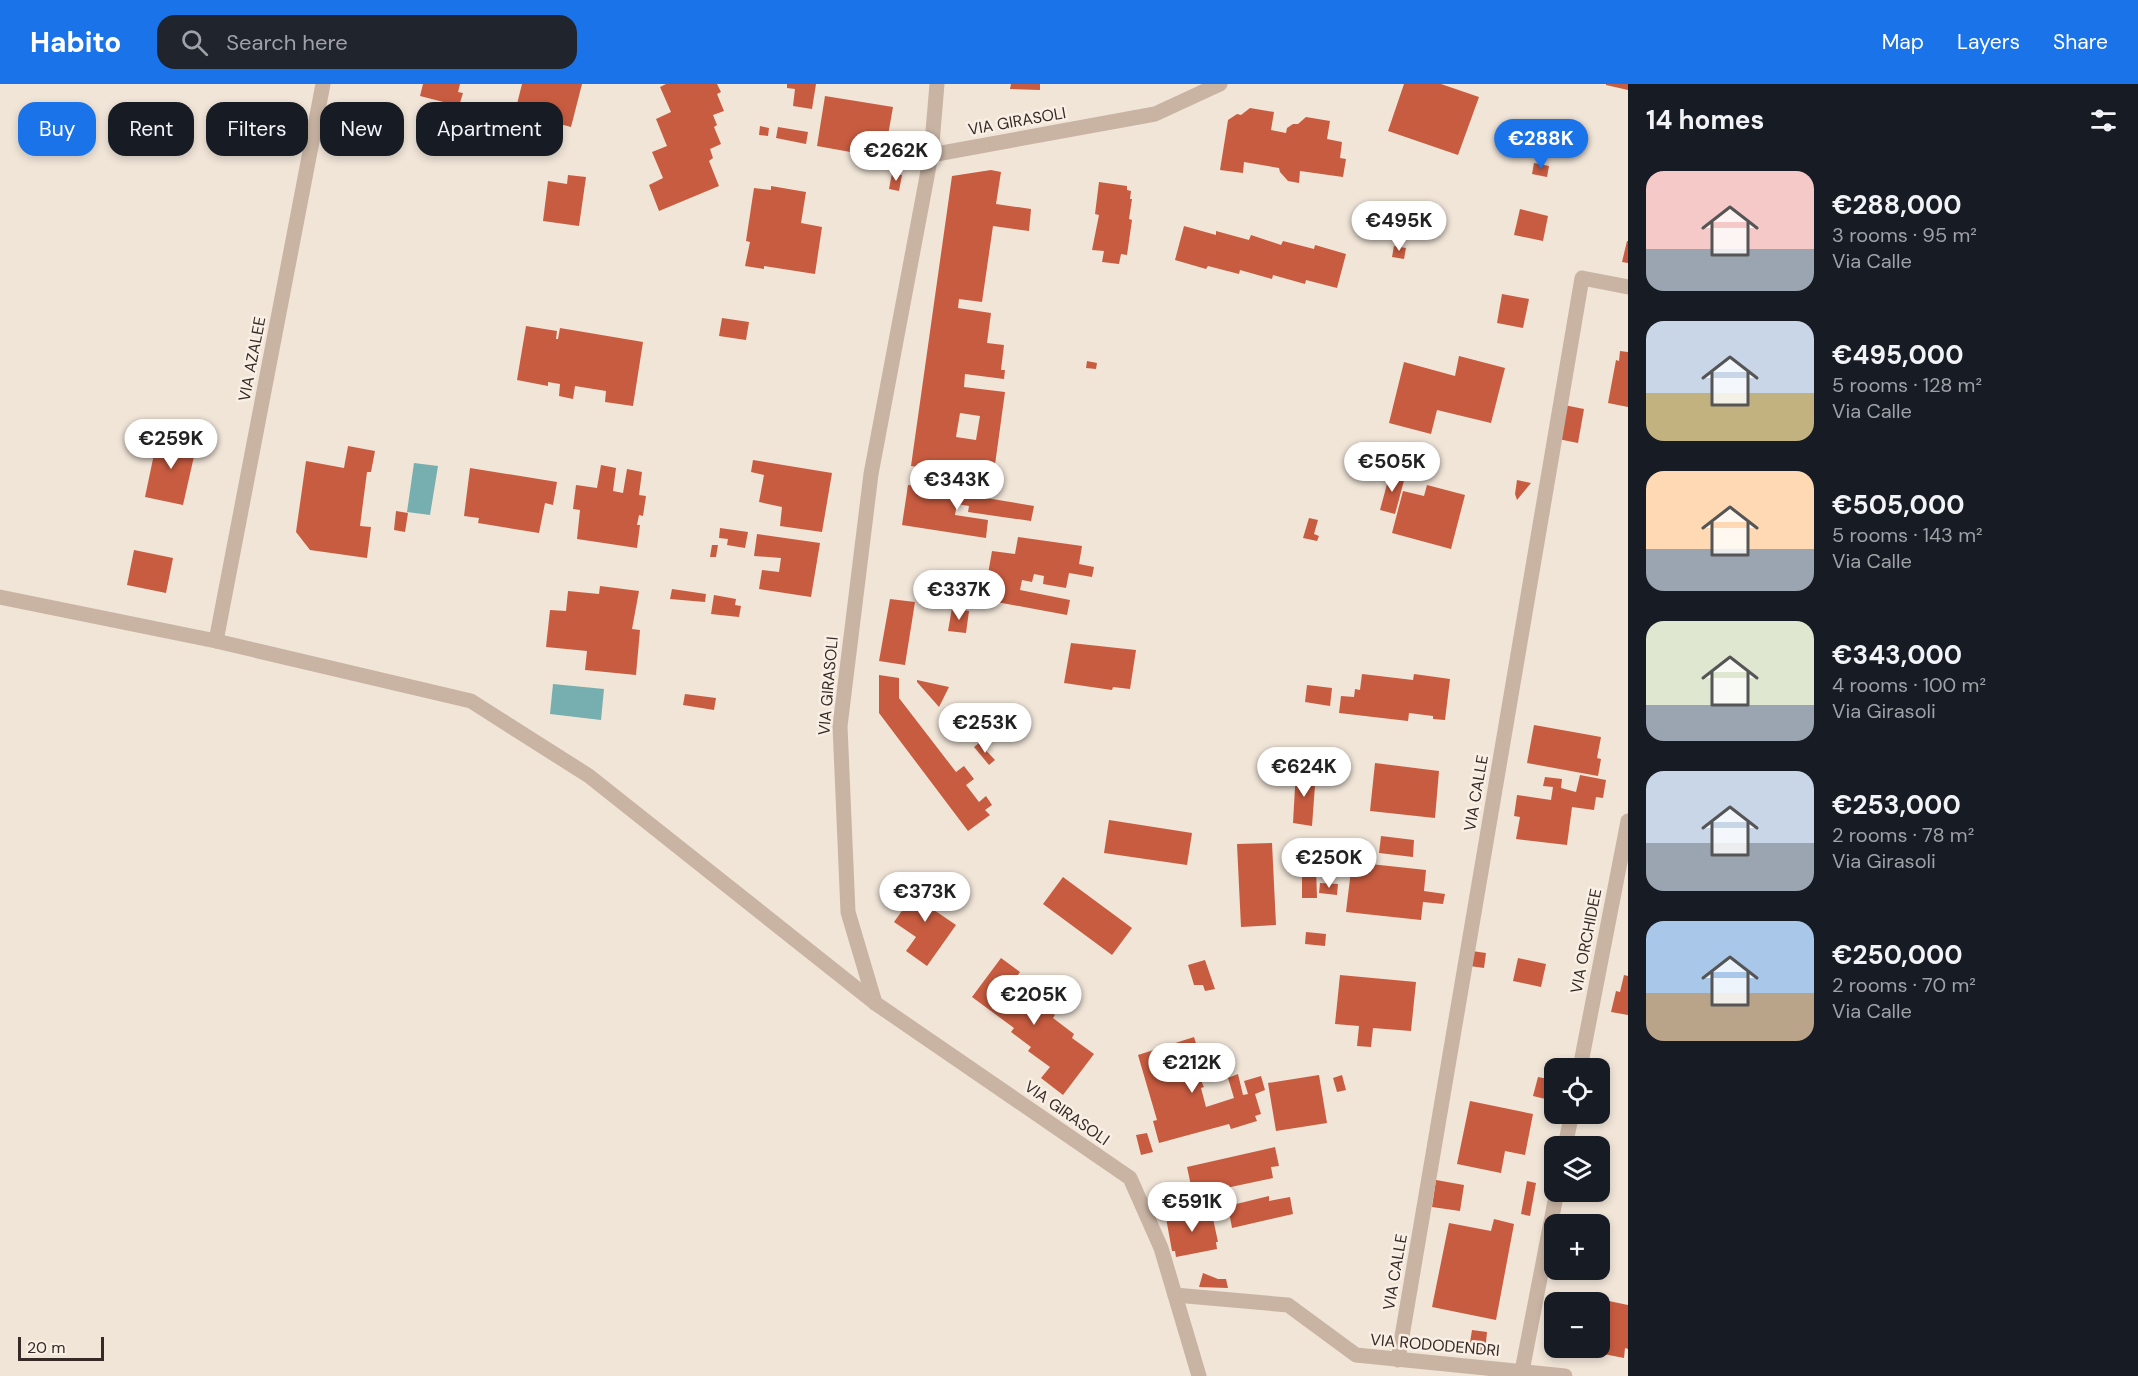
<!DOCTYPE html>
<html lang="en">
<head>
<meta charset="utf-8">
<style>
	:root { --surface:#171b24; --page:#20242c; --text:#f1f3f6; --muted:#9ea1a6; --accent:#1a73e8 }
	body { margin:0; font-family:"DM Sans",sans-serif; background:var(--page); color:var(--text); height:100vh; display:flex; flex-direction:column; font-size:22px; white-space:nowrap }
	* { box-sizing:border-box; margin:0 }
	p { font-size:20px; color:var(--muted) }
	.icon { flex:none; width:33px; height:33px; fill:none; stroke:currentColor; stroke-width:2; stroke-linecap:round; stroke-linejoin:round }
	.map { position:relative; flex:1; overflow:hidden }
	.panel { display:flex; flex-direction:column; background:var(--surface); width:510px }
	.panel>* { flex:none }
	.hud { position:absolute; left:18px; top:18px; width:570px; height:54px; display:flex; gap:12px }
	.tools { position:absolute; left:1544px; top:974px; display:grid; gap:12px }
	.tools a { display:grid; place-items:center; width:66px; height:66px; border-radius:12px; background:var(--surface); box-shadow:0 3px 9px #0003; font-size:30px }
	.scale { position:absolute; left:18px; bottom:15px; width:86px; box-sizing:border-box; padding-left:6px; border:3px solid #352a26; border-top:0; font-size:16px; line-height:21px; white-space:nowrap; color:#352a26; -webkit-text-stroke:4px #f9efe4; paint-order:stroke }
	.price { position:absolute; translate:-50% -51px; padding:0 14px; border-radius:21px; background:#fff; color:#222; font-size:20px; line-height:39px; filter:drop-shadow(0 2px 3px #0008) }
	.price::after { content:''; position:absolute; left:50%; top:36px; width:18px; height:14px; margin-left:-9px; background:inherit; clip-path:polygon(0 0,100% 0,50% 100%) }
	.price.active { background:var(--accent); color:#fff }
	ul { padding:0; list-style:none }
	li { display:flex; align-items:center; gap:18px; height:150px; padding:0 18px }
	li span { display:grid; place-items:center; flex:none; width:168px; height:120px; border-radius:18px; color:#555 }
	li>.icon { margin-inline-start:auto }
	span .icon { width:72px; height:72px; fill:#fffc; stroke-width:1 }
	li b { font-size:26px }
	h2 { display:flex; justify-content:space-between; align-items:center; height:72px; padding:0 18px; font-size:26px }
	.tag { padding:0 21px; border-radius:18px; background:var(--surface); box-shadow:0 3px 9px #0003; font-size:21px; line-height:54px }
	.tag.active { background:var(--accent); color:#fff }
	header { display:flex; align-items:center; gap:36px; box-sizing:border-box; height:84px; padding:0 30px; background:var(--accent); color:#fff }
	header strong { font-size:28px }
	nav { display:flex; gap:33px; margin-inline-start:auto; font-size:21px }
	.search { width:420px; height:54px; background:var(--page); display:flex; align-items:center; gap:15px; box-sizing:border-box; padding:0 21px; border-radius:18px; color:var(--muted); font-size:22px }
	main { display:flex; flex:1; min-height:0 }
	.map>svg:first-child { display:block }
	.water { fill:#77aeaf }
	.building { fill:#c85c40; fill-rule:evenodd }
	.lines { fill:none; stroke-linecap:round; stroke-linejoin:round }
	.minor { stroke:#c9b4a4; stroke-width:15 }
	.labels { text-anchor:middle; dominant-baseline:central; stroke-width:5; stroke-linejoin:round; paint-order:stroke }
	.street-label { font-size:16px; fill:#352a26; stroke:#f9efe4 }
</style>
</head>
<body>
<header>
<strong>Habito</strong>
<div class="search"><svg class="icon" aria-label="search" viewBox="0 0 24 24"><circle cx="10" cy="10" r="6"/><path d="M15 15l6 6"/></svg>Search here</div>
<nav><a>Map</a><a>Layers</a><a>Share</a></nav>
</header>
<main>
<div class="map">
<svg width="1628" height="1292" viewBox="0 0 1628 1292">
	<rect width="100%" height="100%" fill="#f1e5d8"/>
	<g class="water">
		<polygon points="414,379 438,382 430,431 407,428"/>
		<polygon points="553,600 604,605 601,636 550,630"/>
	</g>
	<g class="building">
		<polygon points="423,0 460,0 458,8 463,9 459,22 420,12"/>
		<polygon points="522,0 582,0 571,43 515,28"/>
		<polygon points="666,0 717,0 721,8 717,10 724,27 713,31 717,41 714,43 721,60 710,65 713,74 709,77 719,102 659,127 649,101 663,94 652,68 667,62 656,35 671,28 660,3"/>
		<polygon points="787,0 816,0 812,25 793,22 795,5 787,4"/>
		<polygon points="1011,0 1040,0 1040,6 1010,5"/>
		<polygon points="1404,0 1441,0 1479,13 1458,71 1388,47"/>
		<polygon points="1606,0 1628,0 1628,6 1606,1"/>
		<polygon points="825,12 893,23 884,74 817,62"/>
		<polygon points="1250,24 1274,28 1271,46 1286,49 1287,44 1293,40 1298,40 1306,33 1330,37 1327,55 1342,58 1340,74 1346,75 1343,93 1300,87 1299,99 1288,97 1280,88 1279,84 1244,78 1243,89 1220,86 1228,36 1237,30 1241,31"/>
		<polygon points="760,42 769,44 768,52 759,51"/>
		<polygon points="778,43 808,48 806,60 776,54"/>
		<polygon points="1534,79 1549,82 1547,93 1532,90"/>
		<path d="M991,86L1001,88L996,120L1031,125L1029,147L993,142L982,218L959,215L958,224L991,229L987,259L1004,261L1001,286H1005L1004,295L965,290L964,303L1005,308L994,388L952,382L951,388L911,382L952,92ZM960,329L980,332L976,356L956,353Z"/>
		<polygon points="892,89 902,91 899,107 889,105"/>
		<polygon points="568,91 586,93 579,142 543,137 548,97 567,100"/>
		<polygon points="1099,98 1127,102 1127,106 1131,107 1130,115 1132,115 1129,135 1132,136 1127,171 1121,170 1119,180 1102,178 1104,167 1092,166 1099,131 1095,130"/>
		<polygon points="771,102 806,108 801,139 822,143 815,190 764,182 764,185 745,182 750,158 746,157 754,104 771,106"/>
		<polygon points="1520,125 1548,132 1543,157 1514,151"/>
		<polygon points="1184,142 1216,151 1216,147 1249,156 1251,151 1281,161 1283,157 1314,165 1315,161 1346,170 1337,204 1306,196 1305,200 1273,191 1272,195 1240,186 1239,190 1208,182 1206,185 1175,176"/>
		<polygon points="1627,157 1628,157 1628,179 1622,178"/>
		<polygon points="1394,162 1406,164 1404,175 1392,173"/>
		<polygon points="1502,210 1529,215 1523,244 1497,239"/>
		<polygon points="722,234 749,238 746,256 719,252"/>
		<polygon points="526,242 557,247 556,255 558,255 560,244 643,258 633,322 605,318 606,307 575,302 573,315 559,312 560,300 548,298 548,302 517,296"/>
		<polygon points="1620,267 1628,268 1628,323 1608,319 1616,276 1619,277"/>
		<polygon points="1459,272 1505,284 1491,339 1437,326 1431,350 1389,339 1404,278 1455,292"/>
		<polygon points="1087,277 1097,279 1096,285 1086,284"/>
		<polygon points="1564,321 1584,325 1578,359 1558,355"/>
		<polygon points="158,351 197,359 183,421 145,413"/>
		<polygon points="348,362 375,367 371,388 367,388 360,442 371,443 367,474 310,466 296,448 306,377 344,384"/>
		<polygon points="753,376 832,389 822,448 780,442 782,423 759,418 764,391 751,388"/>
		<polygon points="601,381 616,384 613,407 623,409 627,385 642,388 639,411 646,412 643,432 639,431 637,441 640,441 637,464 577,455 580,426 573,425 576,401 597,404"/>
		<polygon points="470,384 557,398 553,421 545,419 539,449 478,439 479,434 464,432"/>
		<polygon points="1390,389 1405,393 1395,430 1380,426"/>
		<polygon points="1517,396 1531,399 1517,416 1515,410"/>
		<polygon points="908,401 1034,422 1031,437 968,428 969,422 957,420 955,431 988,436 986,454 902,441"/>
		<polygon points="1427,401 1465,411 1451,465 1392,449 1403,407 1424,412"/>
		<polygon points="396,427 408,429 405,448 394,446"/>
		<polygon points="1309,434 1318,436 1314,450 1319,452 1317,457 1303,454"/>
		<polygon points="720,444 748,448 745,464 727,461 728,455 719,454"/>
		<polygon points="757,450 820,459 811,513 759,505 762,486 779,488 781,474 754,472"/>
		<polygon points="1018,453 1082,462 1079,480 1094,483 1092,493 1069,489 1066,504 1043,500 1044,492 1034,490 1032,498 1022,496 1020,506 1070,516 1067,531 970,513 974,488 988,490 992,467 1015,470"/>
		<polygon points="712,461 718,461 716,473 710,473"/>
		<polygon points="134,466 173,474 166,509 127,501"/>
		<polygon points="932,500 952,503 948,523 929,521"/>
		<polygon points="600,502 639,507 632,545 640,546 636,591 585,586 587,567 546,563 550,526 566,527 568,507 599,510"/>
		<polygon points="672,505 706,510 705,518 670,515"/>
		<polygon points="714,511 736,515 735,521 741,522 739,533 711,530"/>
		<polygon points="890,515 915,518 905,581 879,577"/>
		<polygon points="952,524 969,527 966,549 948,547"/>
		<polygon points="1071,559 1136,566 1130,605 1113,603 1112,606 1064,599"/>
		<polygon points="1362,590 1413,596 1414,590 1450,595 1445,636 1433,635 1433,632 1409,629 1408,637 1339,629 1341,612 1354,613 1355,605 1360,606"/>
		<polygon points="879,591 899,594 899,614 956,688 964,682 974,695 966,701 979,718 986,712 992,721 985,726 990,731 968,747 879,629"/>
		<polygon points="917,596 949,603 939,623 917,598"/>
		<polygon points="1307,601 1332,604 1330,622 1305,618"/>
		<polygon points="685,610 716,614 714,626 683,621"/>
		<polygon points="1534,641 1601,653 1597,674 1601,675 1598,692 1527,679"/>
		<polygon points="979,659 995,676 989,681 974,663"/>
		<polygon points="1375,679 1439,687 1435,734 1370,727"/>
		<polygon points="1296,686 1316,688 1312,742 1293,739"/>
		<polygon points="1580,691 1606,696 1603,714 1596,713 1594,726 1572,723 1567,761 1516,755 1520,733 1514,732 1517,711 1551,716 1553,703 1543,702 1545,693 1562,695 1561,704 1576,708"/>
		<polygon points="1109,736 1192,749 1187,781 1104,769"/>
		<polygon points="1381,752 1414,756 1413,773 1379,769"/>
		<polygon points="1272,759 1276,841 1241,843 1237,760"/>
		<polygon points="1352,778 1426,786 1424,807 1445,810 1443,820 1423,818 1421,836 1346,828"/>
		<polygon points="1316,783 1317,814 1302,814 1302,784"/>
		<polygon points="1063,793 1132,844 1112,871 1043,820"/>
		<polygon points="924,796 944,811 934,826 956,841 927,882 906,867 916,853 894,838"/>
		<polygon points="1320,799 1338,800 1337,811 1319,809"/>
		<polygon points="1306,848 1326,850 1325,862 1305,860"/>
		<polygon points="1472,867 1486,869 1484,884 1470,882"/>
		<polygon points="1001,874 1020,888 1015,895 1037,912 1035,915 1055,931 1053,934 1074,950 1072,954 1094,970 1063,1011 1041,994 1050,983 1028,967 1031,963 1011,948 1014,944 972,913"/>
		<polygon points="1518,874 1546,880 1541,903 1513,897"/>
		<polygon points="1205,876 1215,905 1205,907 1203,901 1194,901 1188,881"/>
		<polygon points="1340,891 1416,898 1411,947 1373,944 1371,963 1357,962 1359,942 1335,940"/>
		<polygon points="1624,891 1628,892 1628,931 1611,928 1616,907 1620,908"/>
		<polygon points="1194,953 1205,988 1202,999 1204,1003 1201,1004 1206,1023 1234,1014 1228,994 1238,990 1243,1011 1248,1010 1244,997 1261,992 1265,1006 1255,1010 1261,1030 1255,1032 1257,1037 1231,1045 1229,1040 1159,1059 1153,1037 1157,1036 1138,971"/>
		<polygon points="1319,991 1327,1039 1276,1047 1268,999"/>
		<polygon points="1342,991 1346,1006 1337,1008 1333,994"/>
		<polygon points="1538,993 1554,996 1554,1017 1533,1012"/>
		<polygon points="1470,1017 1533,1030 1525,1071 1505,1067 1501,1089 1457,1080"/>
		<polygon points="1147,1049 1153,1068 1141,1071 1136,1051"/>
		<polygon points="1275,1063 1279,1082 1271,1083 1273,1094 1193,1111 1187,1083"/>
		<polygon points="1436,1096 1464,1101 1460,1127 1432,1123"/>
		<polygon points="1527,1097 1536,1099 1530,1132 1521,1130"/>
		<polygon points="1269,1112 1269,1117 1290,1113 1293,1130 1232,1144 1228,1122"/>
		<polygon points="1211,1125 1218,1158 1216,1158 1217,1165 1176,1173 1175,1167 1172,1167 1166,1134"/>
		<polygon points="1494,1135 1514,1140 1496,1236 1432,1223 1449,1139 1491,1147"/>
		<polygon points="1203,1189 1218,1195 1226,1195 1228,1204 1199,1203"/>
		<polygon points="1585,1212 1628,1221 1628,1265 1625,1264 1624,1274 1573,1264 1599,1263 1599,1218 1584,1218"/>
		<polygon points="1472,1246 1487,1248 1485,1268 1469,1265"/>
	</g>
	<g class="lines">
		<g class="minor">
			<polyline points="931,71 937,0"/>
			<polyline points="0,513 216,557 471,617 589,692 875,919"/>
			<polyline points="216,557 323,0"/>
			<polyline points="1580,984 1628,737"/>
			<polyline points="1565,1062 1572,1029"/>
			<polyline points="1175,1211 1288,1221 1356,1271 1565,1292"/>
			<polyline points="1398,1276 1582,194 1628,203"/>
			<polyline points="1522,1287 1557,1107"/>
			<polyline points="1199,1292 1161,1164 1130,1094 875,919 848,828 840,642 871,390 931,71 1155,30 1220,0"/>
		</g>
	</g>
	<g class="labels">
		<g class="street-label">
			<text transform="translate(1017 37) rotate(-10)">VIA GIRASOLI</text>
			<text transform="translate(252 275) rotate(-79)">VIA AZALEE</text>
			<text transform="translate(828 602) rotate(-85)">VIA GIRASOLI</text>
			<text transform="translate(1476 709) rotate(-80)">VIA CALLE</text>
			<text transform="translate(1586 857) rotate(-79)">VIA ORCHIDEE</text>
			<text transform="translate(1067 1029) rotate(35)">VIA GIRASOLI</text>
			<text transform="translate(1395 1188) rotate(-80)">VIA CALLE</text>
			<text transform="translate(1435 1261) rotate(5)">VIA RODODENDRI</text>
		</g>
	</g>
</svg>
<div class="tools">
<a><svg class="icon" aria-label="locate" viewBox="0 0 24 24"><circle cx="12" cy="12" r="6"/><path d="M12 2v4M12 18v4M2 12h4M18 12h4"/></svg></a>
<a><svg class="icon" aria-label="layers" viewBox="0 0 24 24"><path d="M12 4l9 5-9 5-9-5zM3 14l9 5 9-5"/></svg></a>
<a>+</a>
<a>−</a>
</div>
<div class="scale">20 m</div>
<b class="price active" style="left:1541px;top:86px">€288K</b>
<b class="price" style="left:896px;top:98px">€262K</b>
<b class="price" style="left:1399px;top:168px">€495K</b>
<b class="price" style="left:171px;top:386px">€259K</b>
<b class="price" style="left:1392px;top:409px">€505K</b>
<b class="price" style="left:957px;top:427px">€343K</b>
<b class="price" style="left:959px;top:537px">€337K</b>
<b class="price" style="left:985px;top:670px">€253K</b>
<b class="price" style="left:1304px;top:714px">€624K</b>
<b class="price" style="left:1329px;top:805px">€250K</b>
<b class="price" style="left:925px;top:839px">€373K</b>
<b class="price" style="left:1034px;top:942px">€205K</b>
<b class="price" style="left:1192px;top:1010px">€212K</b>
<b class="price" style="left:1192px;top:1149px">€591K</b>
<div class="hud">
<a class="tag active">Buy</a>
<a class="tag">Rent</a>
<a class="tag">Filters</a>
<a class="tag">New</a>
<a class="tag">Apartment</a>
</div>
</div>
<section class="panel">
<h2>14 homes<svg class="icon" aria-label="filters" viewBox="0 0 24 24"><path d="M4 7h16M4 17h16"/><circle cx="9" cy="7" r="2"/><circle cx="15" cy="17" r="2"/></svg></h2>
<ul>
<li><span style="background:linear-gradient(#f6c9c9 65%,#9aa5b1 0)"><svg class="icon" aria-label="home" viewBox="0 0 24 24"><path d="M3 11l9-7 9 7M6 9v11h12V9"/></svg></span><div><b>€288,000</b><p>3 rooms · 95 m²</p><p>Via Calle</p></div></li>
<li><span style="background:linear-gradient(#c9d6e8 60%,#c2b280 0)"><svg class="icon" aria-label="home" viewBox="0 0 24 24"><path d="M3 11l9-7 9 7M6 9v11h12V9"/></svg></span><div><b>€495,000</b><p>5 rooms · 128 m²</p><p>Via Calle</p></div></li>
<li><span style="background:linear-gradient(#ffd9b3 65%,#9aa5b1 0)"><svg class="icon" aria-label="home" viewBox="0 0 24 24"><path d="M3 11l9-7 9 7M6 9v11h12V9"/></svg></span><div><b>€505,000</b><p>5 rooms · 143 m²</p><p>Via Calle</p></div></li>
<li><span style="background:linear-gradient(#dfe7d0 70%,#9aa5b1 0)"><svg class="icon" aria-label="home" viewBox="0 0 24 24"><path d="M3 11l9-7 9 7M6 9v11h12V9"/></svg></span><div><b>€343,000</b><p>4 rooms · 100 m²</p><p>Via Girasoli</p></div></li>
<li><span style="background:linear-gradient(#c9d6e8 60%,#9aa5b1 0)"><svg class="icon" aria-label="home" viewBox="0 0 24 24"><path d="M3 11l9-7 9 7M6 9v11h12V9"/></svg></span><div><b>€253,000</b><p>2 rooms · 78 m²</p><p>Via Girasoli</p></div></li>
<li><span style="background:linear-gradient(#a9c7e8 60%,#b9a48a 0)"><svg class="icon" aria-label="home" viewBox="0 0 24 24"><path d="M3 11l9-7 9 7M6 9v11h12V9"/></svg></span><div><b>€250,000</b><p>2 rooms · 70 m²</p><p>Via Calle</p></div></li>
</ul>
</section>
</main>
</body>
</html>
